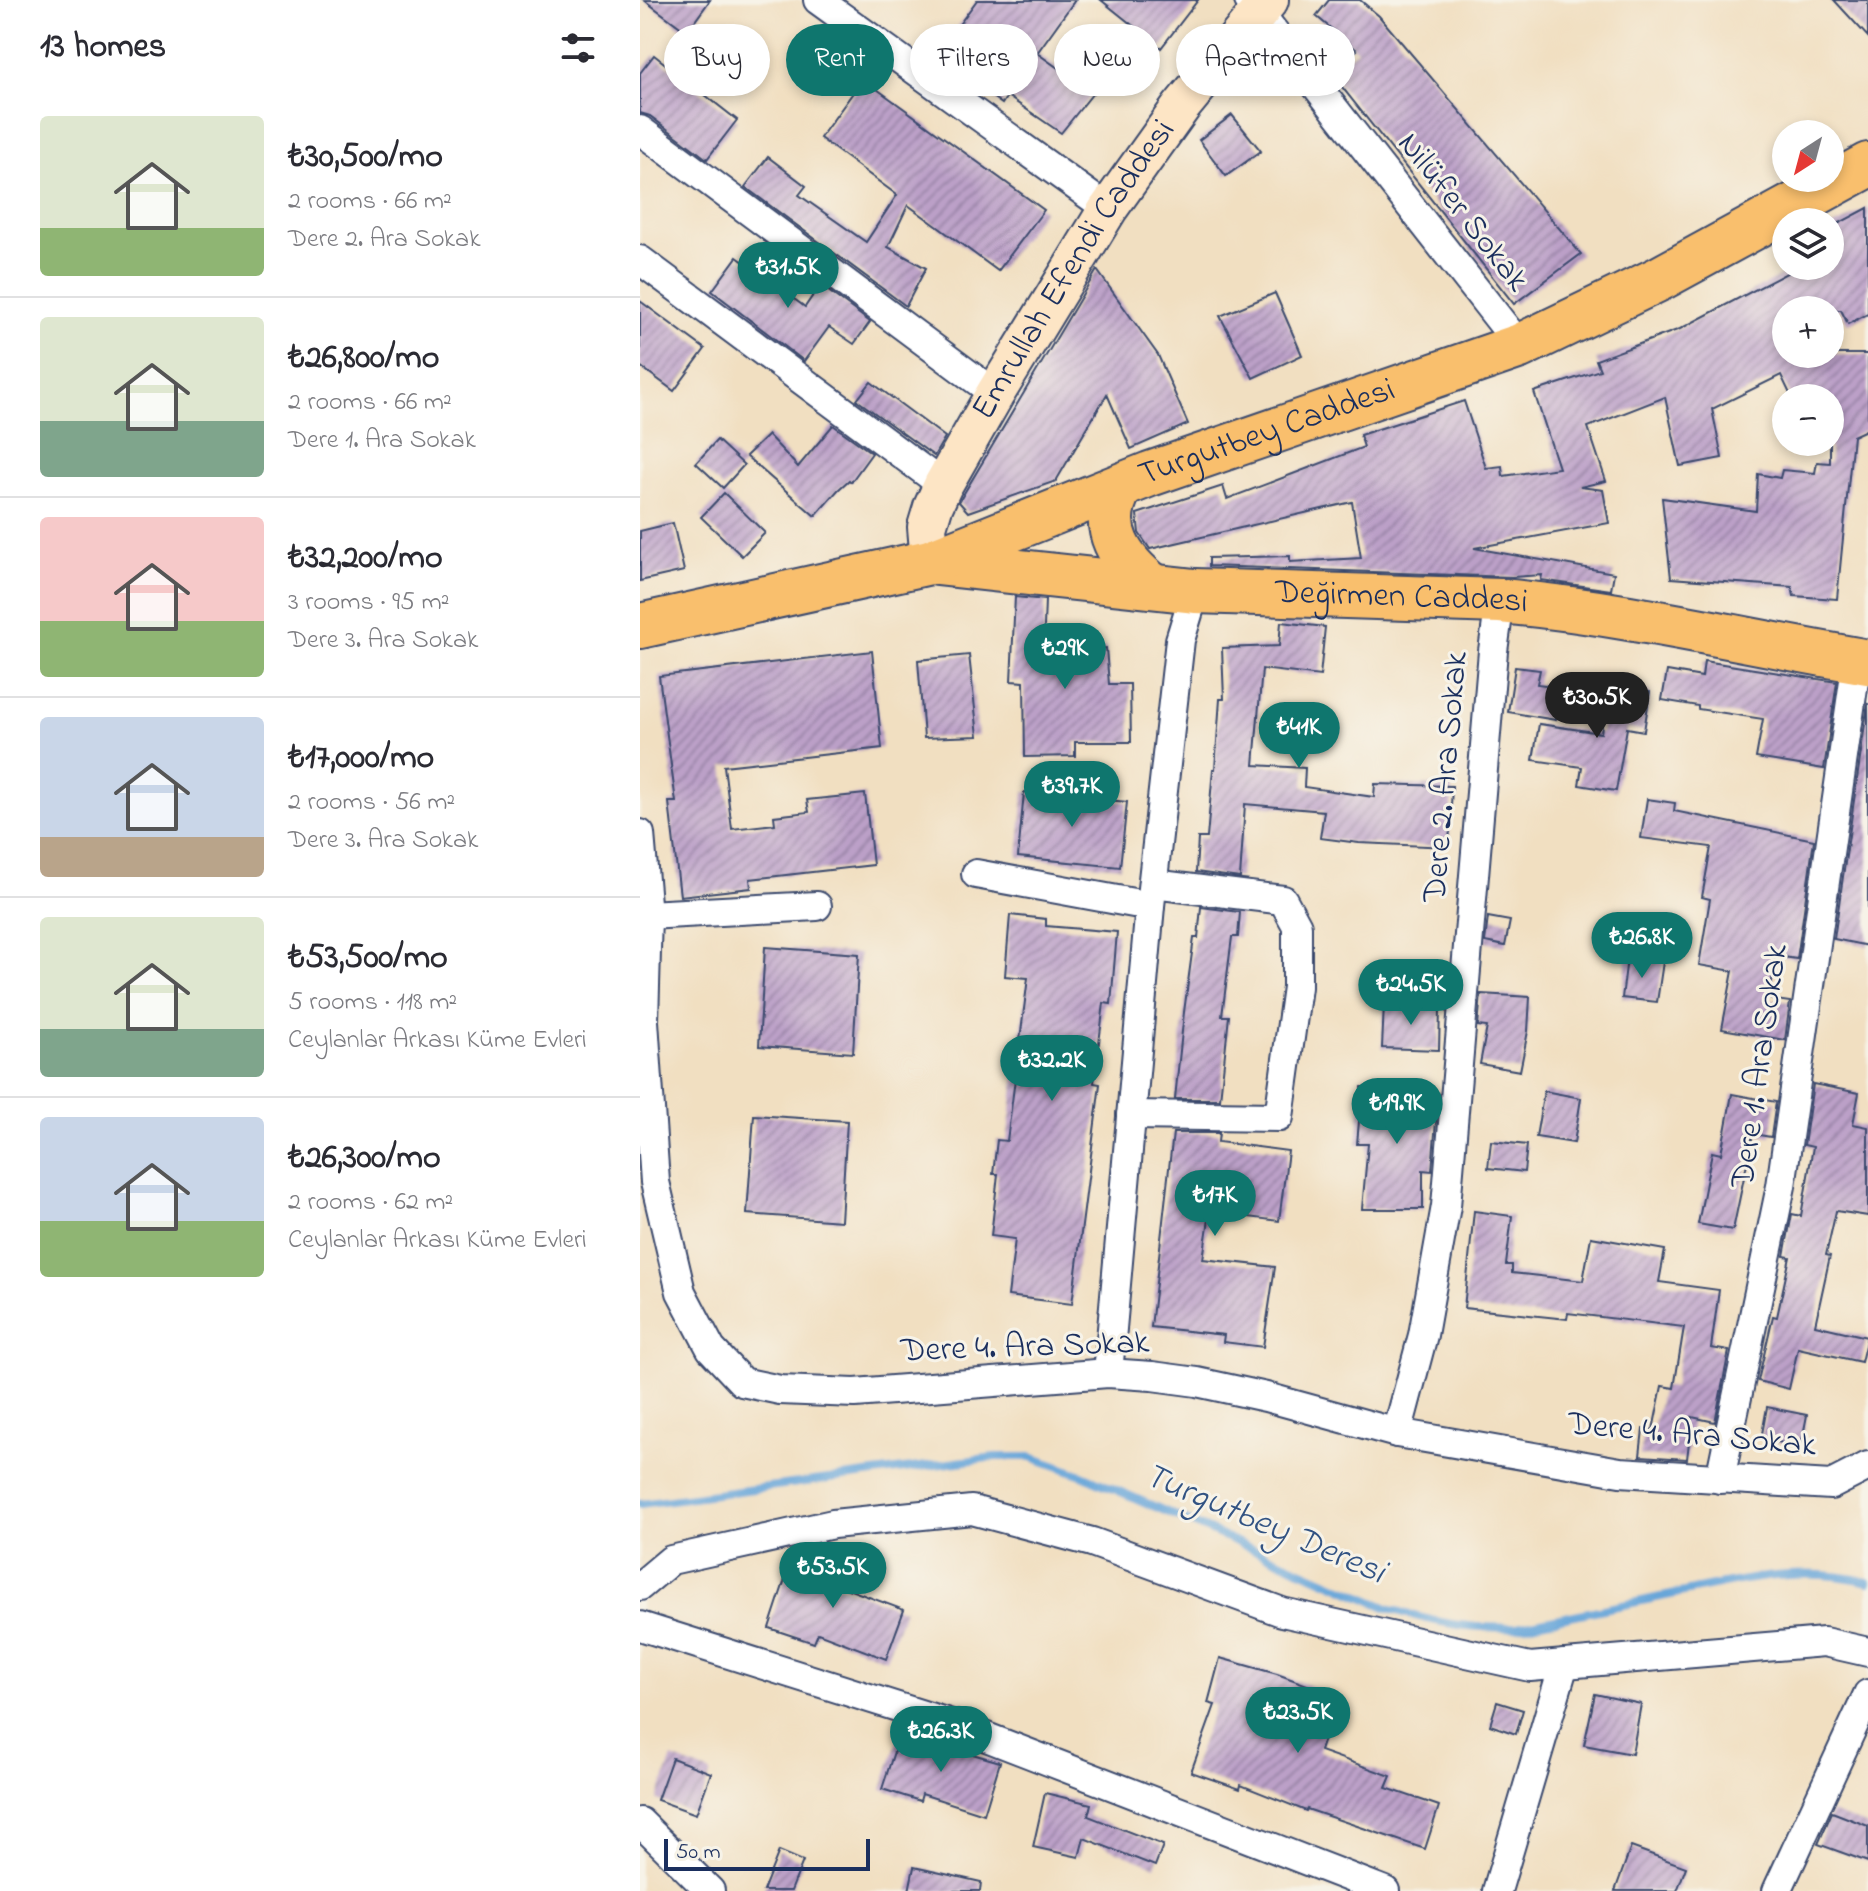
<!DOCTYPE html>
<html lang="en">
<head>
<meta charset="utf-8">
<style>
	:root { --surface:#fff; --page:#f7f7f7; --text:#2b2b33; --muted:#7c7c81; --line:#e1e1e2; --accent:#0f766e }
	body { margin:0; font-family:"Indie Flower",sans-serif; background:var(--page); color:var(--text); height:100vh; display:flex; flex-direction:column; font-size:30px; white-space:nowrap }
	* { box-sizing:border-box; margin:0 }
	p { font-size:26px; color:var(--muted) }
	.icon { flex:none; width:44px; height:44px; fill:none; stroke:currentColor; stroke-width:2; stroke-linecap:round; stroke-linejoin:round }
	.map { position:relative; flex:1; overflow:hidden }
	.drawer { display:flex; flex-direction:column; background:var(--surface); width:640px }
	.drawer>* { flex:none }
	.hud { position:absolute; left:24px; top:24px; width:760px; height:72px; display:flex; gap:16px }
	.needle { width:52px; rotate:216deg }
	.fabs { position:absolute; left:1132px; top:120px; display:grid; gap:16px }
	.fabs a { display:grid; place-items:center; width:72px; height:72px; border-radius:50%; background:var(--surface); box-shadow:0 4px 12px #0003; font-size:40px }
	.scale { position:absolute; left:24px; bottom:20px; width:206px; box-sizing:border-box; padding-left:8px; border:4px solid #1b2f5e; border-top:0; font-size:22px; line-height:28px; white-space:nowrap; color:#1b2f5e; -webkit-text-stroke:6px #f7f3e8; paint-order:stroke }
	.price { position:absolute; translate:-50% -68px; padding:0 18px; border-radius:28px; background:var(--accent); color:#fff; font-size:26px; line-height:52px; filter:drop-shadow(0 2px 4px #0008) }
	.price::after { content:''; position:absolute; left:50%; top:48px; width:24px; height:18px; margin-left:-12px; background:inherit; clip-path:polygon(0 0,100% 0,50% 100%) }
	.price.active { background:#222; color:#fff }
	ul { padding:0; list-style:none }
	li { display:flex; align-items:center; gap:24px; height:200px; padding:0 40px }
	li+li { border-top:2px solid var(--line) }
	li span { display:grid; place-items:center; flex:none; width:224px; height:160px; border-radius:8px; color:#555 }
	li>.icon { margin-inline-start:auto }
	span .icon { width:96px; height:96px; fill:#fffc; stroke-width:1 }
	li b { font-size:34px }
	h2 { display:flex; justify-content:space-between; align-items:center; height:96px; padding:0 40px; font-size:34px }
	.chip { padding:0 28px; border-radius:36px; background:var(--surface); box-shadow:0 4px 12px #0003; font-size:28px; line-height:72px }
	.chip.active { background:var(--accent); color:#fff }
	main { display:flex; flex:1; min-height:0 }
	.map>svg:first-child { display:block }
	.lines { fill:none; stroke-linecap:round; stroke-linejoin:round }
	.stream { stroke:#67a6d9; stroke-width:8 }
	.building { fill:url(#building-hatch) }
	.street-casing { stroke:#3b496d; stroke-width:32 }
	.secondary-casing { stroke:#3b496d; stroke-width:42 }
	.primary-casing { stroke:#3b496d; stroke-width:48 }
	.street { stroke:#fff; stroke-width:28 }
	.secondary { stroke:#fde5c5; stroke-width:38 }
	.primary { stroke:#f9bf6d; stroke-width:44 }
	.labels { text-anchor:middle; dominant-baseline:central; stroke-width:6; stroke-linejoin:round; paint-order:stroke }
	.street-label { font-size:34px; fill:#1b2f5e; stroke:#f7f3e8 }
	.water-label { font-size:36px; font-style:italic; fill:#325383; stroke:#f7f3e8 }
</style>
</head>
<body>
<main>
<section class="drawer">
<h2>13 homes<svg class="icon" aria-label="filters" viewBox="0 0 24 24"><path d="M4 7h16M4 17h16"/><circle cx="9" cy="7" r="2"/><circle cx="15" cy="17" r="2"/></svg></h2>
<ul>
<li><span style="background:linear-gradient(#dfe7d0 70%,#8fb573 0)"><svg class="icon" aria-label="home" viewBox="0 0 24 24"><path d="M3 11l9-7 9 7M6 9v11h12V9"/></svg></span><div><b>₺30,500/mo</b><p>2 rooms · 66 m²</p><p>Dere 2. Ara Sokak</p></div></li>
<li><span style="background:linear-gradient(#dfe7d0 65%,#7fa58c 0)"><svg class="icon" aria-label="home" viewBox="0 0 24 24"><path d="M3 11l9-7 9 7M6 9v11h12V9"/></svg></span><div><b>₺26,800/mo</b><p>2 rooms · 66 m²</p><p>Dere 1. Ara Sokak</p></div></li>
<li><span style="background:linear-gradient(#f6c9c9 65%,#8fb573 0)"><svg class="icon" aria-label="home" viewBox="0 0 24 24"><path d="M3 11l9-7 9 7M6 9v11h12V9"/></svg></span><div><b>₺32,200/mo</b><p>3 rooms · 95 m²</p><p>Dere 3. Ara Sokak</p></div></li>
<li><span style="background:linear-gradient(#c9d6e8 75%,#b9a48a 0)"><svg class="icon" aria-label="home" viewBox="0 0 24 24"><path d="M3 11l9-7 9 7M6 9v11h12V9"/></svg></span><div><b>₺17,000/mo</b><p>2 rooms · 56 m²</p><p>Dere 3. Ara Sokak</p></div></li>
<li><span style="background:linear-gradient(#dfe7d0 70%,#7fa58c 0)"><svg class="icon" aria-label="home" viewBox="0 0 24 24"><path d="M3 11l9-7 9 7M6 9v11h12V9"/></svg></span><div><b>₺53,500/mo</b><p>5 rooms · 118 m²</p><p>Ceylanlar Arkası Küme Evleri</p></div></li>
<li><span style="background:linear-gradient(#c9d6e8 65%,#8fb573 0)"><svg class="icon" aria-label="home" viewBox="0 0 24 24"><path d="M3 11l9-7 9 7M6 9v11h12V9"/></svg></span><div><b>₺26,300/mo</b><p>2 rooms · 62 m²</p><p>Ceylanlar Arkası Küme Evleri</p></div></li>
</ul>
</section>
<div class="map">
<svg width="1228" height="1891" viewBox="0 0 1228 1891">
	<defs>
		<pattern id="building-hatch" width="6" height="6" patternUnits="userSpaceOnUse" patternTransform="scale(2)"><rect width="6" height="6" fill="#bca0c8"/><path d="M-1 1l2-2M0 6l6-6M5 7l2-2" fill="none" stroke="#9883a6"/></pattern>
	</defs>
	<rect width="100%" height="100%" fill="#f7f3e8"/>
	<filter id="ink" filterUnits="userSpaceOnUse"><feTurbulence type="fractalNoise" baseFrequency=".0125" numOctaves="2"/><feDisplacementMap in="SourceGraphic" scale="16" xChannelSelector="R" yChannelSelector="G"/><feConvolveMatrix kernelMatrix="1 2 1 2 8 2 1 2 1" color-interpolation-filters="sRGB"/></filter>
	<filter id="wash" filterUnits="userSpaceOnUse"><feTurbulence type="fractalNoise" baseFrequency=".006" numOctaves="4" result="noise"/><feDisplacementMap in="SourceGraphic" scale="32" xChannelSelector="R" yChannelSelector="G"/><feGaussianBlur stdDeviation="1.8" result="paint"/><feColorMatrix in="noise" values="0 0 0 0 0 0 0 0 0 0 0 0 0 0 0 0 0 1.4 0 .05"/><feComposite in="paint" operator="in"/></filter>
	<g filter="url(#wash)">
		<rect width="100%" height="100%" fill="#f1dfc1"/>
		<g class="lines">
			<path class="stream" d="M0,1504L355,1457H391L442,1475L748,1608C791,1622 831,1630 877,1627C925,1617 973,1607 1021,1597C1090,1582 1158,1564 1228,1582"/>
		</g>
		<g id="blocks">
			<g class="building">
				<polygon points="4,0 70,0 47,32"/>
				<polygon points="337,0 435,0 397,53 453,93 421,133 367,96 362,104 296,56"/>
				<polygon points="461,0 558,0 521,48"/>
				<polygon points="689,0 720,0 739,16 941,254 874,304 691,73 717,50 676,16"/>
				<polygon points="1194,0 1228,0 1228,37"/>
				<polygon points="14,55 97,120 67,159 10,116 0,113 0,73"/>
				<polygon points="223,79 404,210 358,271 268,205 248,247 286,268 266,306 105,187 128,157 166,186 159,195 226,242 257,195 180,138"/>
				<polygon points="592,115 621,151 586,176 559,140"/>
				<polygon points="1228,208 1228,314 1208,324 1201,310 1146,310 1146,354 1228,354 1228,429 1213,436 1197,599 1154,596 1152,587 1031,578 1022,498 1116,511 1118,474 1140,478 1142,470 1175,473 1177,462 1190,463 1190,398 1152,398 1141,375 1072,409 1082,458 1040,466 1025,397 948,427 966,481 940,487 963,490 969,523 834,548 974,573 971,590 901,580 902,575 872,577 569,566 569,558 650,556 650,562 721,558 712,502 510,549 499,533 497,514 583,486 587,499 724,447 720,435 824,401 846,468 862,466 863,476 919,468 894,392 960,370 956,360 1040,329 1160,266 1190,266 1190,228"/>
				<polygon points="97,257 165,307 180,285 230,322 214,344 189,327 164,361 72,291"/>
				<polygon points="457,270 518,355 548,424 491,449 467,394 416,481 328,512 319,502 323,495"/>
				<polygon points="635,293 662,355 613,378 580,316"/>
				<polygon points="0,301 65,349 34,391 0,366"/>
				<polygon points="231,382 305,437 294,456 217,400"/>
				<polygon points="193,425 232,453 211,482 209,480 198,490 175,516 106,456 128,435 158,467"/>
				<polygon points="77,440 104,465 83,488 56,463"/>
				<polygon points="84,493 125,533 102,556 61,517"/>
				<polygon points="33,523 44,571 0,581 0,531"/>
				<polygon points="375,597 405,600 403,653 466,648 469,684 490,684 491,742 435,742 435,756 385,757 384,682 371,681"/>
				<polygon points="641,622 685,627 680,676 622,669 614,765 665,768 664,787 734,797 735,784 812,786 809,847 719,843 680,838 684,811 605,804 600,878 556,872 558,838 567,838 573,769 575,769 580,699 584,699 582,648 639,646"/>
				<polygon points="232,651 242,748 84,766 92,829 135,824 134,816 169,812 167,800 225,794 233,865 110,879 111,888 40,896 29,802 36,802 19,676"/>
				<polygon points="329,655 338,736 284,738 278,660"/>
				<polygon points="1064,661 1197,682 1184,769 1116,758 1123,719 1058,709 1058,706 1022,700 1027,671 1062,677"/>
				<polygon points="875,667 900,670 897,684 921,687 916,720 868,712"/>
				<polygon points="968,685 1010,692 1004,731 987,728 976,791 939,785 942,767 893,760 899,724 961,733"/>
				<polygon points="1228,703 1228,946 1194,939"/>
				<polygon points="384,792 487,802 480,867 378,857"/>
				<polygon points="1007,799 1035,803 1034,811 1174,840 1157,959 1136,956 1129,999 1150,1002 1145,1040 1082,1029 1093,971 1059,965 1070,899 1062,897 1071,847 1001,838"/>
				<polygon points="561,907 600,912 598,937 592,937 582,1016 589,1016 580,1099 535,1099 544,1012 554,938 558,938"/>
				<polygon points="370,915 406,919 406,926 477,932 471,1004 464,1003 454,1083 460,1084 432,1304 368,1296 375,1239 351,1236 358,1174 353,1174 357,1140 367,1141 388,978 365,976"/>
				<polygon points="848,917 870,921 865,946 845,942"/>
				<polygon points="125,947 219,954 213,1053 119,1046"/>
				<polygon points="987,958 1023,962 1017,1002 982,998"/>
				<polygon points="841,994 890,997 888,1031 880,1071 840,1064 847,1027 838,1026"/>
				<polygon points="744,1004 800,1007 799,1050 742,1048"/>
				<polygon points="1173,1084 1219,1093 1213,1124 1228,1127 1228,1216 1196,1211 1186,1255 1190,1256 1175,1325 1227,1337 1221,1362 1158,1348 1149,1389 1118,1381 1133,1316 1137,1317 1150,1257 1144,1256 1152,1214 1161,1216 1173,1147 1164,1145"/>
				<polygon points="722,1087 798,1095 792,1171 783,1170 783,1209 722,1209 728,1144 717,1144"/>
				<polygon points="904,1091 941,1098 934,1143 896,1137"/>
				<polygon points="1092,1094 1136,1102 1131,1137 1113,1134 1093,1230 1058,1224 1072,1152 1081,1154"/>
				<polygon points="114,1115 207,1121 201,1221 107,1214"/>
				<polygon points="533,1133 579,1133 578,1142 648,1151 639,1221 570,1212 563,1259 635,1267 623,1347 583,1342 584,1335 511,1327"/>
				<polygon points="851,1141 887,1145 884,1172 848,1168"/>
				<polygon points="834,1211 872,1216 866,1265 872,1265 872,1273 943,1281 951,1237 1025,1250 1019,1282 1079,1290 1071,1348 1089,1351 1075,1422 1052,1417 1047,1459 1000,1456 1003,1429 1013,1430 1022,1386 1034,1388 1044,1327 928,1313 927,1319 824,1308"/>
				<polygon points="1127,1407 1167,1415 1161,1446 1121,1439"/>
				<polygon points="153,1555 198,1570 194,1584 264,1610 246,1659 178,1633 174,1643 129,1628"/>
				<polygon points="580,1658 637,1674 698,1696 680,1751 751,1776 746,1788 799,1806 785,1849 667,1809 666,1811 601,1785 600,1789 551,1772 575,1705 568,1703"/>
				<polygon points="955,1694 1001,1704 992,1754 944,1745"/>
				<polygon points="857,1702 883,1710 876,1734 850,1725"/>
				<polygon points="260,1733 360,1762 344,1814 282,1794 280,1801 242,1789"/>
				<polygon points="32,1758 71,1773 56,1814 17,1800"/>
				<polygon points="405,1793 451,1804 448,1816 523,1845 515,1866 444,1838 439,1857 393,1847"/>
				<polygon points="1192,1812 1228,1826 1228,1862 1178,1844"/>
				<polygon points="991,1847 1046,1867 1037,1891 975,1891"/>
				<polygon points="139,1851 163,1861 151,1891 123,1891"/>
				<polygon points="274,1867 341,1882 340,1891 269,1891"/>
			</g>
		</g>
	</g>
	<g filter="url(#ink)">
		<use href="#blocks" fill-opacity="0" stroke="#3b496d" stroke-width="2"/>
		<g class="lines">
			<defs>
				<g id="street">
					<polyline points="178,0 468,209"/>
					<polyline points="609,0 880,346"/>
					<polyline points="0,130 355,394"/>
					<polyline points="0,260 303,485"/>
					<polyline points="0,834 7,915 4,1021 15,1182 41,1292 71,1349 102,1382 140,1390 215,1393 468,1373 512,1376 557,1382 626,1397 757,1433 980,1472 1191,1485 1228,1466"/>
					<polyline points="336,874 510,906"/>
					<polyline points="7,915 177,906"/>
					<polyline points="491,1115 639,1117 657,987 657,926 643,900 513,884"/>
					<polyline points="468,1373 510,906 540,640 555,591"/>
					<polyline points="757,1433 783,1335 806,1206 853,651 860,601"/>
					<polyline points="1080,1479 1141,1186 1217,660"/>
					<polyline points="0,1586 31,1560 193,1524 332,1510 452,1542 642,1612 890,1667 1184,1642 1228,1652"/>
					<polyline points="0,1626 318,1726 745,1891"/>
					<polyline points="0,1822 70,1891"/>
					<polyline points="857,1891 924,1664"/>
					<polyline points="1137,1891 1228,1694"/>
				</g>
				<g id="secondary">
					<path id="s1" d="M290,562L287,527L293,507L303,485L355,394L468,209L541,107L629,0"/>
				</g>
				<g id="primary">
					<path d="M480,488C457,528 481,561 513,586"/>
					<path id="s2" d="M297,563L555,591L860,601C985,612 1105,641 1228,662"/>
					<path id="s3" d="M0,626L290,562L510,474L880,346L1019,279L1228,165"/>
				</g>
			</defs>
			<use href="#street" class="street-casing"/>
			<use href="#secondary" class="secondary-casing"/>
			<use href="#primary" class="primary-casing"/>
			<use href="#street" class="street"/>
			<use href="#secondary" class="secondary"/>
			<use href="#primary" class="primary"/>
		</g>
	</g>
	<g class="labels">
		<g class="street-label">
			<text transform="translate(822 213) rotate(52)">Nilüfer Sokak</text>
			<text stroke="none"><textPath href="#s1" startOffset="332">Emrullah Efendi Caddesi</textPath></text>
			<text stroke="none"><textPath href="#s3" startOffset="658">Turgutbey Caddesi</textPath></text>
			<text stroke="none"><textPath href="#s2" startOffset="466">Değirmen Caddesi</textPath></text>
			<text transform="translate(807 777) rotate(-85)">Dere 2. Ara Sokak</text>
			<text transform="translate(1121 1066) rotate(-82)">Dere 1. Ara Sokak</text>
			<text transform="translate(385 1348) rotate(-2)">Dere 4. Ara Sokak</text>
			<text transform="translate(1052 1436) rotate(5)">Dere 4. Ara Sokak</text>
		</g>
		<g class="water-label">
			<text transform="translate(624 1525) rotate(23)">Turgutbey Deresi</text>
		</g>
	</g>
</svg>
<div class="fabs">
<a><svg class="needle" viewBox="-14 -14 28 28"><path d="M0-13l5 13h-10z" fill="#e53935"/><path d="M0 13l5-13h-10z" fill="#7c7c81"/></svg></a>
<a><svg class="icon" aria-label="layers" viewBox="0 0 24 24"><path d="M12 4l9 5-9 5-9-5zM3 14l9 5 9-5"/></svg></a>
<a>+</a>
<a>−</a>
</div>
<div class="scale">50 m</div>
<b class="price" style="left:148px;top:310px">₺31.5K</b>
<b class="price" style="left:425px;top:691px">₺29K</b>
<b class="price active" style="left:957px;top:740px">₺30.5K</b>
<b class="price" style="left:659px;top:770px">₺41K</b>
<b class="price" style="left:432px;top:829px">₺39.7K</b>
<b class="price" style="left:1002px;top:980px">₺26.8K</b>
<b class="price" style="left:771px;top:1027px">₺24.5K</b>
<b class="price" style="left:412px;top:1103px">₺32.2K</b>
<b class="price" style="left:757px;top:1146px">₺19.9K</b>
<b class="price" style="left:575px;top:1238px">₺17K</b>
<b class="price" style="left:193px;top:1610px">₺53.5K</b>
<b class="price" style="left:658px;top:1755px">₺23.5K</b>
<b class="price" style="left:301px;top:1774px">₺26.3K</b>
<div class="hud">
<a class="chip">Buy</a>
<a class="chip active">Rent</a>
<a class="chip">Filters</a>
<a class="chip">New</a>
<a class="chip">Apartment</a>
</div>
</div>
</main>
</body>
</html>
